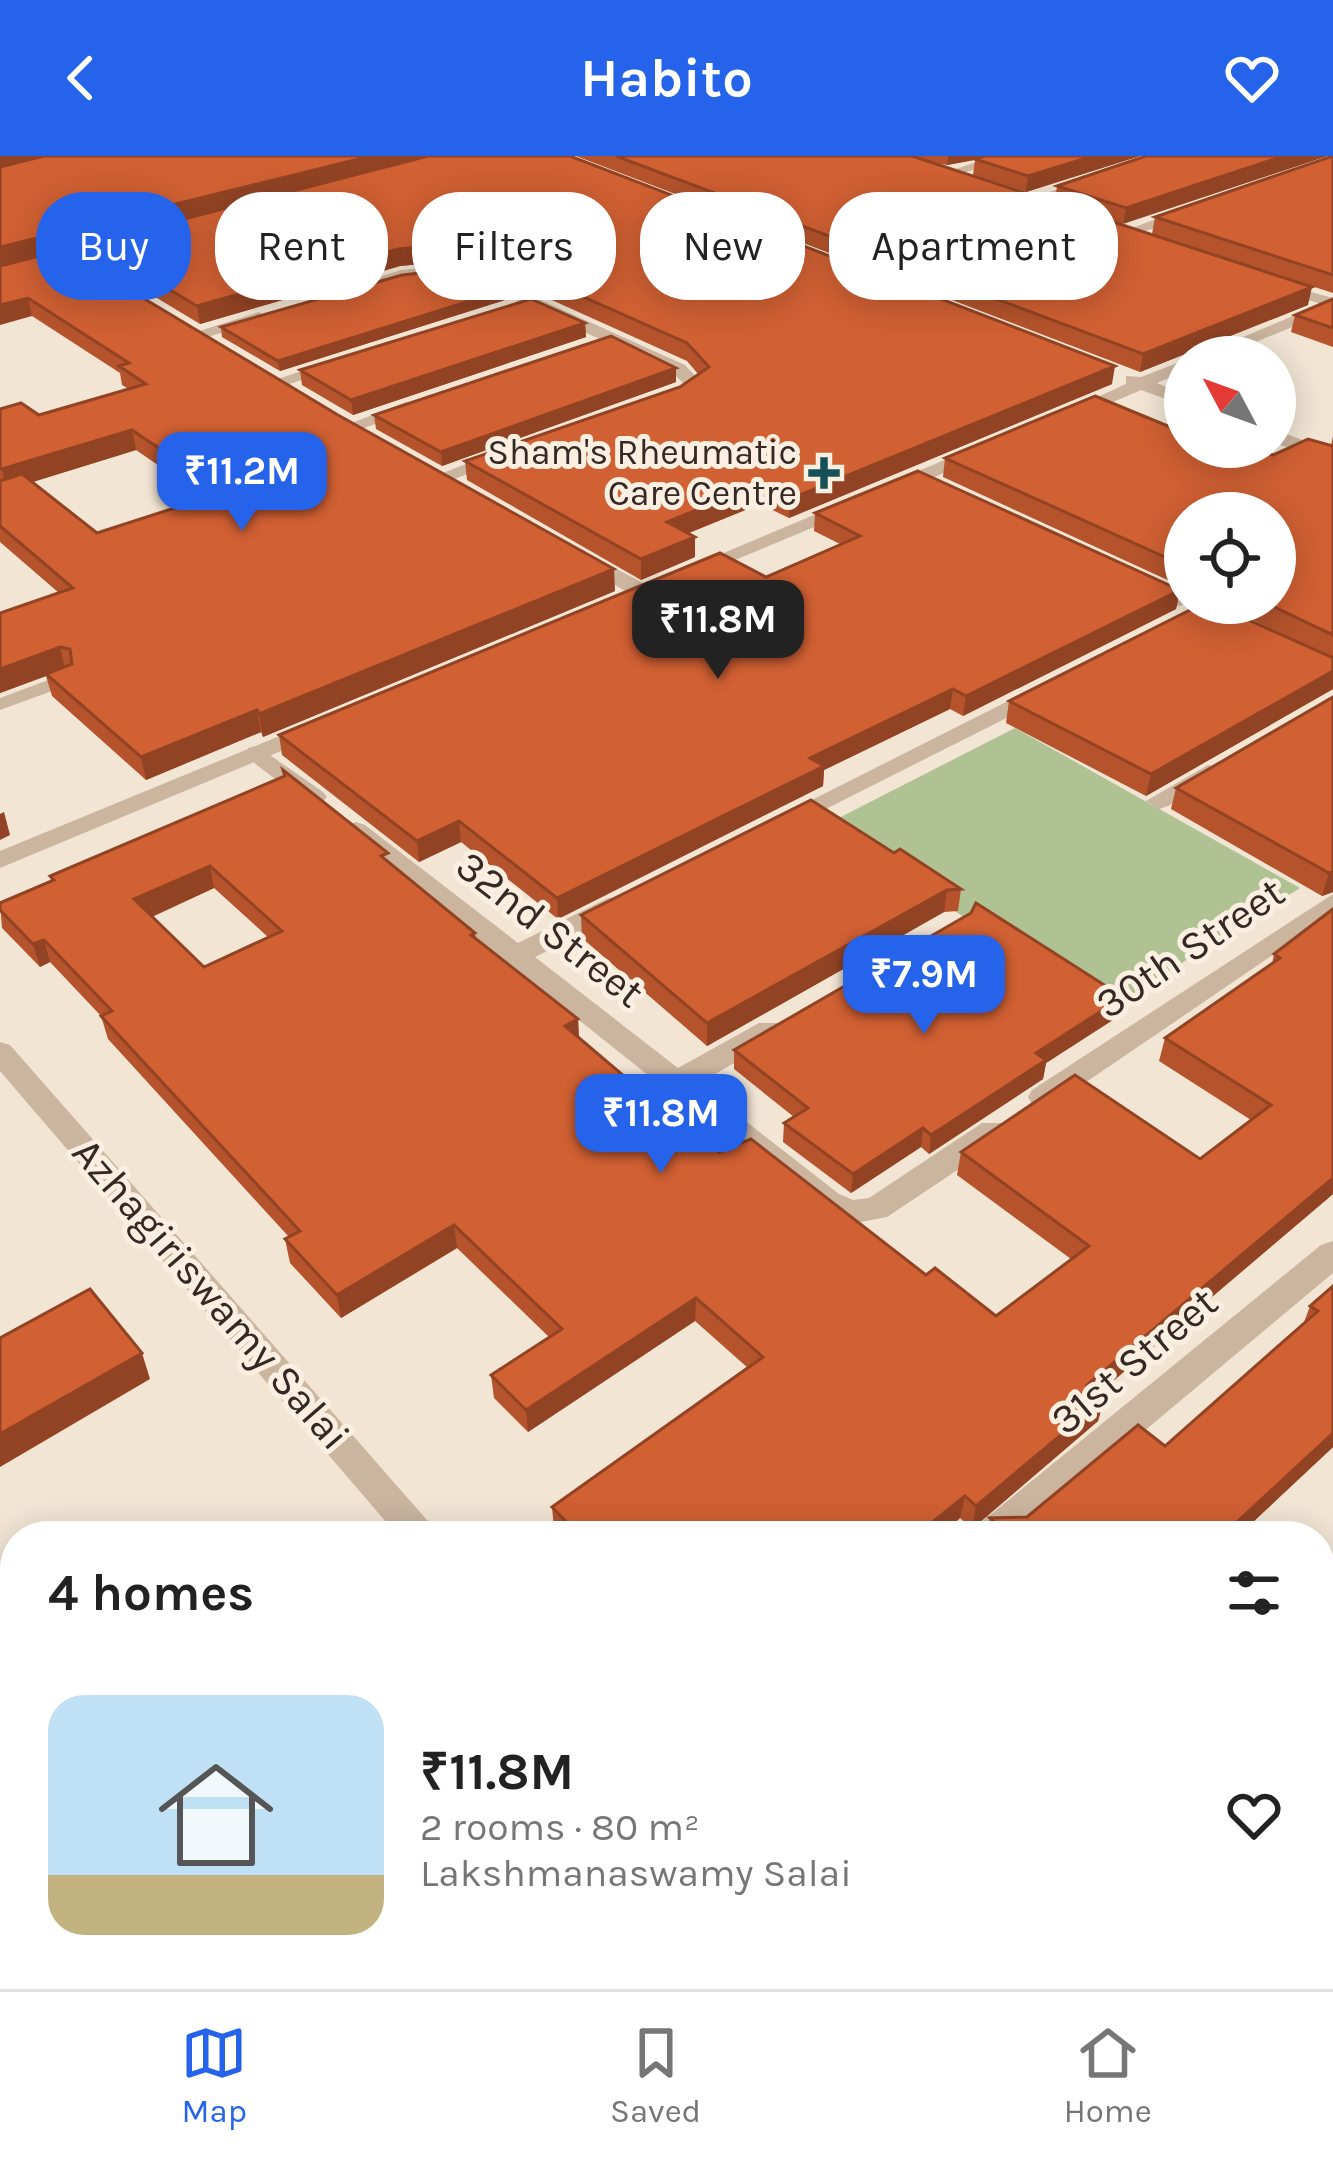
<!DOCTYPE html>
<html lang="en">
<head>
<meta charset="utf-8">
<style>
	:root { --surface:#fff; --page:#f6f6f6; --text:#222; --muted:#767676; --line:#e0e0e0; --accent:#2563eb }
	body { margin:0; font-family:Karla,sans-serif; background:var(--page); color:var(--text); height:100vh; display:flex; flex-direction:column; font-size:45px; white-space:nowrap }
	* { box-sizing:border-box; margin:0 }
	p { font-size:39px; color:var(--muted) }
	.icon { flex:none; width:66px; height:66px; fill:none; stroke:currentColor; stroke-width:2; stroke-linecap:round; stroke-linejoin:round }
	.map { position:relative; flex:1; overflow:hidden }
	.details { position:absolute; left:0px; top:1365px; width:1335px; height:468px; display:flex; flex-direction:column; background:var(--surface); border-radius:48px 48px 0 0; box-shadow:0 6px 30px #0003 }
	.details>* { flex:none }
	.top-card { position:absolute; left:36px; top:36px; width:1263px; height:108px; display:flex; gap:24px }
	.needle { width:78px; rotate:311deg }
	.fabs { position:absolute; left:1164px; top:180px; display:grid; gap:24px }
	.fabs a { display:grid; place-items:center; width:132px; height:132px; border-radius:50%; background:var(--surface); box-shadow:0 6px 30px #0003; font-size:60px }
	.price { position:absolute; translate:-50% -102px; padding:0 27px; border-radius:24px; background:var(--accent); color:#fff; font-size:39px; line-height:78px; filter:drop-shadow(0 3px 6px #0008) }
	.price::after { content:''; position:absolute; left:50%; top:72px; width:36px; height:27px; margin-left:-18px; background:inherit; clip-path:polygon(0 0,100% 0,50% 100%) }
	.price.active { background:#222; color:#fff }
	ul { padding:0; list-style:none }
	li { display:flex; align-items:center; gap:36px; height:300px; padding:0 48px }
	li span { display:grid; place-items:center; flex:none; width:336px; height:240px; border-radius:36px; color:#555 }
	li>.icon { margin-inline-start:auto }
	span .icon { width:144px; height:144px; fill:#fffc; stroke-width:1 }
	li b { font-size:51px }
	h2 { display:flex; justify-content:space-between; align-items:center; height:144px; padding:0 48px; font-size:51px }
	.pill { padding:0 42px; border-radius:48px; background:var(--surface); box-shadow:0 6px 30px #0003; font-size:42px; line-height:108px }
	.pill.active { background:var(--accent); color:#fff }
	header { display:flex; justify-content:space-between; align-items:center; height:156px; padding:0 48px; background:var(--accent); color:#fff; font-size:54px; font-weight:700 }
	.dock { display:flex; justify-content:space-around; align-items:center; height:168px; border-top:3px solid var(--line); background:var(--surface); font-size:33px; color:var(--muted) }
	.dock a { display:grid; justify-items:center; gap:6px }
	.dock .active { color:var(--accent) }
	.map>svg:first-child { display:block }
	.green { fill:#b0c293 }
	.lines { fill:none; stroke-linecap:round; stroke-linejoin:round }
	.service { fill:#cbb59f; fill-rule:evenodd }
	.minor { fill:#cbb59f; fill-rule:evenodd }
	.tertiary { fill:#cbb59f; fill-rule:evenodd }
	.wall { fill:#b4532c; fill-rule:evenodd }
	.shaded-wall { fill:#924324 }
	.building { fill:#d16033; stroke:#924324; stroke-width:3; fill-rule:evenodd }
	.poi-dot { fill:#165158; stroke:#faefe0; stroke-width:4.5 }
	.labels { text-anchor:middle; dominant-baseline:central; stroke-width:10; stroke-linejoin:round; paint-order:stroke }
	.far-poi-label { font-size:36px; fill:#342923; stroke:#faefe0; text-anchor:end }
	.street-label { font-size:42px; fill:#342923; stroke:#faefe0 }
</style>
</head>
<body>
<header><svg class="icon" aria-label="back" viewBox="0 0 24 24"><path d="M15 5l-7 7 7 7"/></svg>Habito<svg class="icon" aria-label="heart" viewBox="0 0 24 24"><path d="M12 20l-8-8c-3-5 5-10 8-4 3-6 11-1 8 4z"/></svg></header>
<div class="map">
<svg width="1333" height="1833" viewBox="0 0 1333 1833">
	<rect width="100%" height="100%" fill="#f2e5d4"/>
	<polygon class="green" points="1015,572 1300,732 1108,854 823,670"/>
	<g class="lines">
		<polygon class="service" points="67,517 74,519 74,527 0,554 0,542"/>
		<g class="minor">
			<polygon points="994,0 1016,0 945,23 938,19"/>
			<polygon points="1155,0 1176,0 1032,49 1020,46"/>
			<polygon points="1191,50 1196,57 1129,81 1116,78"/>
			<polygon points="461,108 685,209 704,229 672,248 660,248 660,240 684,228 673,217 459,118 402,124 317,149 309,144 401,114"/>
			<polygon points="1266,124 1333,142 1333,152 1266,130"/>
			<polygon points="259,156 267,161 265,165 196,184 187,179"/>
			<polygon points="338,202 347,207 344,211 276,232 267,227"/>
			<polygon points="406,246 421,250 357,275 341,271"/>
			<polygon points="494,297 511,301 447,326 430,322"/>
			<polygon points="580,394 651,431 654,436 651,441 635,441 573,404 573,396"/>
			<polygon points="1141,418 1185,437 1185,447 1194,447 1177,450 1133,429 1130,424"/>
			<polygon points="1042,528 1054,535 1050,540 794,669 785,672 772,664"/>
			<polygon points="257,590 323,636 327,641 323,646 305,646 248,602 248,592"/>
			<polygon points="1208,609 1217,611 1220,616 1217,621 1168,650 1159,653 1146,645"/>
			<polygon points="356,666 365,669 518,787 608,742 628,742 632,748 628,754 535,801 678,912 759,867 779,867 784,874 779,881 698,928 839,1038 853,1044 869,1042 982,967 1004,967 1009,975 1004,983 887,1061 850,1068 817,1054 347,679 343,674 347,669"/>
			<polygon points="1333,738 1333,758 1054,948 1032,948 1028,941 1032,934"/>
			<polygon points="1333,1085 1333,1117 1019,1380 973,1380 979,1368 1321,1089"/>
			<polygon points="427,1818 542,1818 536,1833 421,1833"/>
		</g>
		<g class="tertiary">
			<polygon points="128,82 133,84 133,90 0,124 0,114"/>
			<polygon points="1333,143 1333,154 1220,201 1196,201"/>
			<polygon points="1185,204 1185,215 1157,227 1185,239 1185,250 1141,234 1076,262 1060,258 1126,228 1126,220 1141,221"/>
			<polygon points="1275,274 1333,295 1333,308 1275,287"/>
			<polygon points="980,289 990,295 987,299 699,419 685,419 681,415"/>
			<polygon points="316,565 324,567 324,577 0,712 0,695"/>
			<polygon points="0,886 10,889 441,1380 398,1380 0,915"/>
			<polygon points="780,1818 833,1818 839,1833 786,1833"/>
		</g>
	</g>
	<g class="wall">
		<polygon points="0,0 570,0 1112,228 789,362 760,348 688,377 695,381 695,401 641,424 467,324 465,305 680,231 698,218 687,205 463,104 400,110 200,168 94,104 91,87 163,69 0,109"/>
		<polygon points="576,0 1140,0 1026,36 973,19 975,4 947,9 934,7 1308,149 1140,216"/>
		<polygon points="1146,0 1123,68 1055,46 1057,30"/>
		<polygon points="1333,0 1333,137 1152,78 1155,61"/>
		<path d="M0,110L615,435L263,581L261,576L146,624L52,540L46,520L0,537V457L59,437L0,386V253L39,259L129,233L122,229L120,217L32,160ZM136,294L206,342L97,377L32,326Z"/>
		<polygon points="1333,143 1333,191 1291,176 1295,159"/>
		<polygon points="505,144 280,215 222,181 221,171"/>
		<polygon points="585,167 586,181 353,259 302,229 300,214"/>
		<polygon points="676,226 442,310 376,273 374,259"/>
		<polygon points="1333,280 1333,533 1146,640 1006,567 1009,545 1311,492 1218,447 1275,447 1185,357 1185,432 943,321 945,302 1185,291 1273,299 1331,289"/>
		<polygon points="815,357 1180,434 1176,453 963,560 950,553 824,614 823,630 558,763 461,686 419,706 282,599 279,579 766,421 840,388 814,375"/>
		<polygon points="1333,541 1333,736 1322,740 1171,653 1176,632"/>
		<path d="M283,614L389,707L475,777L476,783L578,863L579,883L672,961L719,996L996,1160L1071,1103L957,1019L961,996L1200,1003L1251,964L1159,905L1165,882L1272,808L1274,798L1333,753V1038L1098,1238L1104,1243L1098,1265L972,1373L960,1362L939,1380H560L554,1373L552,1351L748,1212L695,1165L528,1276L494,1242L491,1219L549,1181L457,1092L341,1162L290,1107L285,1083L289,1081L108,883L101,860L50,806L40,811L2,772L0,747L51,725L50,720L284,620ZM214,732L268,781L204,811L152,761Z"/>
		<polygon points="894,697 961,733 958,755 944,756 707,890 582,782 581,759"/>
		<polygon points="1119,860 1046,907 1043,923 929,998 921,991 851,1037 783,986 784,967 794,961 734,913 734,894"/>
		<polygon points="1333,1130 1333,1291 1238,1380 986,1380 990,1362 1027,1361 1165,1290 1303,1169 1310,1150"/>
	</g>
	<g class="shaded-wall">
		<polygon points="0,0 49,0 0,11"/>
		<polygon points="371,0 438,0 0,109 0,91"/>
		<polygon points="948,0 994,0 947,9"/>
		<polygon points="1093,0 1140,0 1026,36 1028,20"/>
		<polygon points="1284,0 1328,0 1123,68 1126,52"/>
		<polygon points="462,87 463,104 400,110 200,168 197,150 398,93"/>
		<polygon points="1312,131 1308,149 1140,216 1143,198"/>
		<polygon points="505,134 505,144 280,215 278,205"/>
		<polygon points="28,142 32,160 0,169 0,149"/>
		<polygon points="585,167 586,181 353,259 351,244"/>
		<polygon points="1115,210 1112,228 789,362 790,343"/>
		<polygon points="676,212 676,226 442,310 441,296"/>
		<polygon points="132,274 136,294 7,334 2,313"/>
		<polygon points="761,328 760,348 667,386 667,366"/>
		<polygon points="695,381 695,401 641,424 641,403"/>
		<polygon points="614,413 615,435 263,581 259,558"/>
		<polygon points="1180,434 1176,453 963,560 966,540"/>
		<polygon points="60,491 65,513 0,537 0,513"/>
		<polygon points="1333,515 1333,533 1146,640 1151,618"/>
		<polygon points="953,533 950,553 824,614 823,630 558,763 557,742 810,602"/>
		<polygon points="257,554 261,576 146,624 141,601"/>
		<polygon points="4,656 10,679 0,684 0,658"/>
		<polygon points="459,665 461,686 419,706 417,685"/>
		<polygon points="210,710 214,732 140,766 134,743"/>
		<polygon points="1333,716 1333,736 1322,740 1329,717"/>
		<polygon points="947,734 944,756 707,890 707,867"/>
		<polygon points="44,784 50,806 40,811 33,788"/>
		<polygon points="1123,841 1119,860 1046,907 1043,923 929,998 931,979 1036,897"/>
		<polygon points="578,863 579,886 565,870"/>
		<polygon points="923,972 921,991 851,1037 853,1018"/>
		<polygon points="1333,1022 1333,1038 1081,1252 1087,1229"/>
		<polygon points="454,1069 457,1092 341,1162 337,1139"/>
		<polygon points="696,1142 695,1165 528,1276 526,1254"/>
		<polygon points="142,1197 150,1223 0,1311 0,1278"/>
		<polygon points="1104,1243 1098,1265 972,1373 976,1350"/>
		<polygon points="1333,1277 1333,1291 1238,1380 1222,1380"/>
		<polygon points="965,1340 960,1362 939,1380 915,1380"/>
		<polygon points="379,1818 411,1818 393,1833 360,1833"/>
	</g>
	<g class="building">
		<polygon points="44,0 371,0 0,91 0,11"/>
		<polygon points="428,0 570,0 1115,210 790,343 761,328 667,366 695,381 641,403 465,305 680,231 709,211 687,187 462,87 398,93 197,150 91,87"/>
		<polygon points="616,0 912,0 1312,131 1143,198"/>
		<polygon points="985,0 1093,0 1028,20 975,3"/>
		<polygon points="1146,0 1284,0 1126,52 1057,30"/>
		<polygon points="1333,0 1333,119 1155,61"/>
		<polygon points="63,94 338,259 614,413 259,558 257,554 141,601 46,518 72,508 70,493 60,491 0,513 0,457 73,432 0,370 0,325 22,318 97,377 224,336 132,274 2,313 0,312 0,253 21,247 39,259 146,228 119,210 129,207 28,142 0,149 0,110"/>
		<polygon points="458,113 505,134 278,205 221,171 402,119"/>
		<polygon points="531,143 585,167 351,244 300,214"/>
		<polygon points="1333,143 1333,172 1295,159"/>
		<polygon points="611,180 676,212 441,296 374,259"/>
		<polygon points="1095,240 1185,277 1185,291 1253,291 1273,299 1308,283 1333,290 1333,479 1266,447 1275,447 1275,357 1185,357 1185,410 945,302"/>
		<polygon points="918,315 1180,434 966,540 953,533 810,602 824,610 557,742 459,665 417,685 279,579 720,397 766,421 860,380 815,357"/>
		<polygon points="1204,447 1211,447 1333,502 1333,515 1151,618 1009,545"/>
		<polygon points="1333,541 1333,716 1329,717 1176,632"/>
		<path d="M283,614L388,697L381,700L475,777L471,779L578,863L565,870L672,961L719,996L751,983L926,1119L935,1112L996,1160L1089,1090L961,996L1075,919L1200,1003L1271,949L1165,882L1280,802L1274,798L1333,753V1022L1087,1229L1104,1243L976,1350L965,1340L915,1380H580L552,1351L763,1201L696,1142L526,1254L491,1219L562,1173L454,1069L337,1139L285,1083L300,1075L101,860L112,855L44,784L33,788L0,754V747L54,724L50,720L285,620ZM210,710L282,775L204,811L134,743Z"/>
		<polygon points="811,644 894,697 900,693 961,733 947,734 707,867 581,759"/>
		<polygon points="976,747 1123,841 1036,897 1046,904 931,979 923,972 853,1018 784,967 808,952 734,894 971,757"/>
		<polygon points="1333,1130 1333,1277 1222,1380 1010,1380 990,1362 1027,1361 1138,1269 1165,1290 1318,1155 1310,1150"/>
		<polygon points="90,1133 142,1197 0,1278 0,1182"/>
		<polygon points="1333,1420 1333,1833 1004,1833 1019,1818 1320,1818 1320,1433"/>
		<polygon points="0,1482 15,1505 15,1818 379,1818 360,1833 316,1833 314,1831 311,1833 0,1833"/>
	</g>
	<path class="poi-dot" d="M818 299h12v12h12v12h-12v12h-12v-12h-12v-12h12z"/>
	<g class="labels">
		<g class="far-poi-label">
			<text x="797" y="296">Sham's Rheumatic<tspan x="797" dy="41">Care Centre</tspan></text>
		</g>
		<g class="street-label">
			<text transform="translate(550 773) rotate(38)">32nd Street</text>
			<text transform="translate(1190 792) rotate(-34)">30th Street</text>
			<text transform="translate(211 1138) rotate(49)">Azhagiriswamy Salai</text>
			<text transform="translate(1134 1205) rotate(-40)">31st Street</text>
		</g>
	</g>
</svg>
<div class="fabs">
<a><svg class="needle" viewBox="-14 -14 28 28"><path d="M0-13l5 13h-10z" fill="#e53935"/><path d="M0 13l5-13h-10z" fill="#767676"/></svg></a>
<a><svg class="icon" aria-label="locate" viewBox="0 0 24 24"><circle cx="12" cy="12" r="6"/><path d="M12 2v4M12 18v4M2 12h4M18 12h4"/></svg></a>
</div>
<b class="price" style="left:242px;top:378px">₹11.2M</b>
<b class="price active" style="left:718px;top:526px">₹11.8M</b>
<b class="price" style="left:924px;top:881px">₹7.9M</b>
<b class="price" style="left:661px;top:1020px">₹11.8M</b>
<div class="top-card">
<a class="pill active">Buy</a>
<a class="pill">Rent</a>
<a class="pill">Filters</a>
<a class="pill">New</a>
<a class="pill">Apartment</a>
</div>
<section class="details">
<h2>4 homes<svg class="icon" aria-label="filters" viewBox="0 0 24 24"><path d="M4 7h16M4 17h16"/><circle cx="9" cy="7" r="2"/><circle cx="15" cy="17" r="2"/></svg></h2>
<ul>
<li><span style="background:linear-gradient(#bfe0f5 75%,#c2b280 0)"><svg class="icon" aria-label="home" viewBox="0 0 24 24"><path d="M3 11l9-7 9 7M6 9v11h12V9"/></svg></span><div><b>₹11.8M</b><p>2 rooms · 80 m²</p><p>Lakshmanaswamy Salai</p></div><svg class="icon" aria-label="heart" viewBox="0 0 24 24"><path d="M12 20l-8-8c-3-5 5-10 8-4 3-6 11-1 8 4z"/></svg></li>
</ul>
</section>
</div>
<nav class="dock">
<a class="active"><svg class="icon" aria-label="map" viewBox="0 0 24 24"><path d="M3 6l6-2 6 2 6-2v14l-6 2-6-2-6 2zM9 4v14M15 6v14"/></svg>Map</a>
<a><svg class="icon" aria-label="saved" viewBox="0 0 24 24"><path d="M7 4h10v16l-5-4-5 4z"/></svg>Saved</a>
<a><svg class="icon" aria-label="home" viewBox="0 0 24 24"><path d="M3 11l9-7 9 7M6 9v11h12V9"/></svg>Home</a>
</nav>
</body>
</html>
